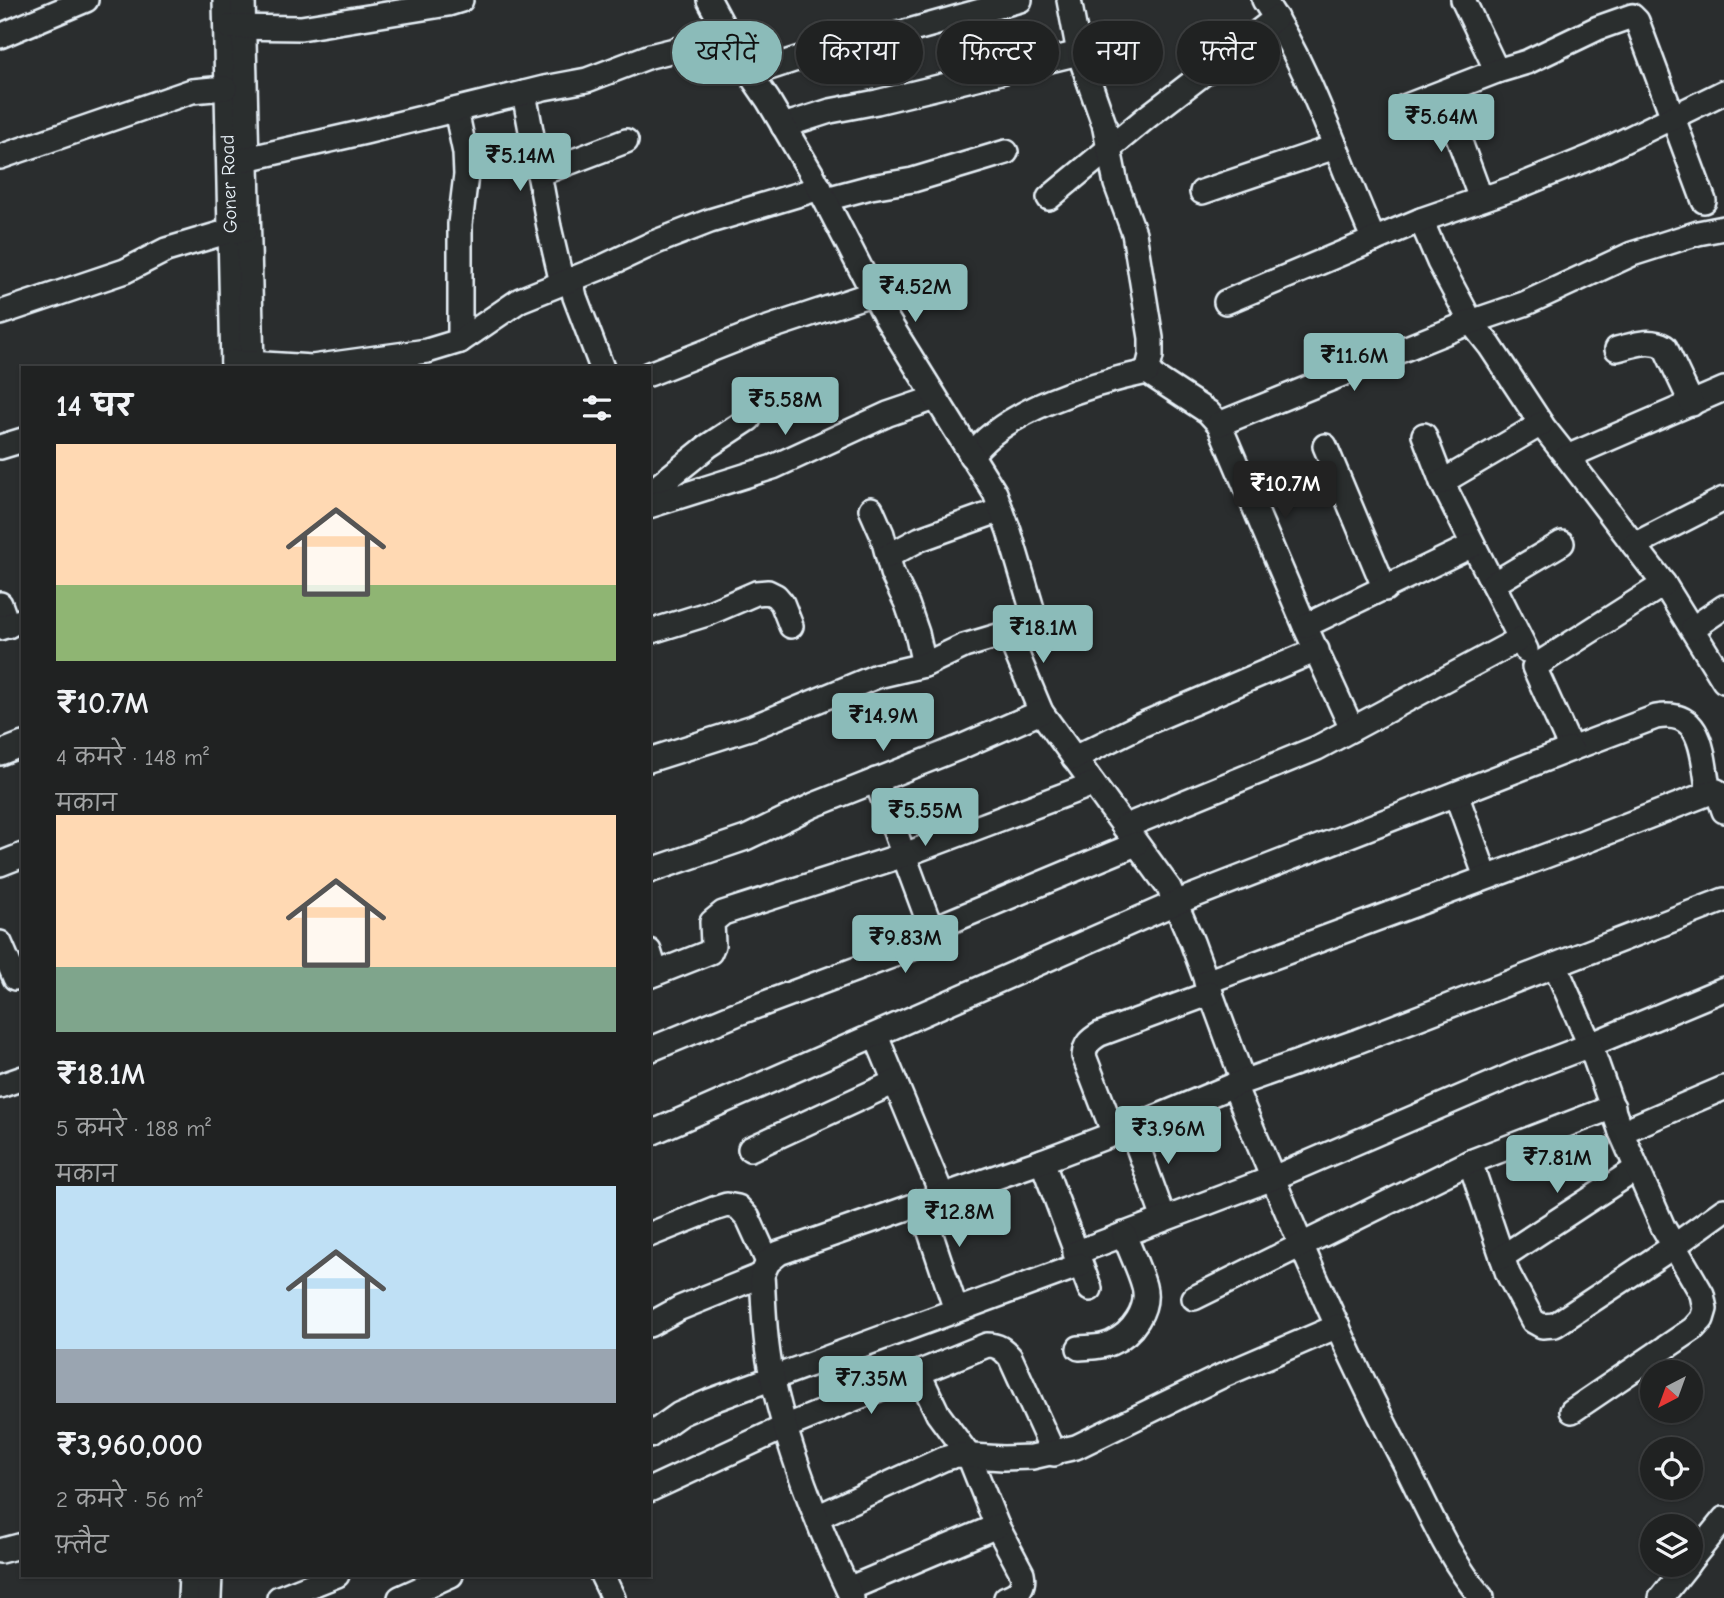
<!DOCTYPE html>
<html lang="hi">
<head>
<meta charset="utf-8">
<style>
	:root { --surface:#202222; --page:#2d2f2f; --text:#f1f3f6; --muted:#a2a4a5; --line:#3d3f40; --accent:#8bbbb9 }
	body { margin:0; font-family:"Comic Neue","Playpen Sans Deva",sans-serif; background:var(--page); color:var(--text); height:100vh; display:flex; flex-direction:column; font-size:26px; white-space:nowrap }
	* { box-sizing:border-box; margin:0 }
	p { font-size:23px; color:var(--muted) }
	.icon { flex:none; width:38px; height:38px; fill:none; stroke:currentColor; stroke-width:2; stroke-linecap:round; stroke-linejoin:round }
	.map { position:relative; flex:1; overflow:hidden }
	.details { position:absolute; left:21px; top:366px; width:630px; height:1211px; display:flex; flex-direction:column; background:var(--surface); border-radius:0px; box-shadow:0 2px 5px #0004,0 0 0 2px var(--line) }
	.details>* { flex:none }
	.guide { position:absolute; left:672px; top:21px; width:665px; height:63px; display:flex; gap:14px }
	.needle { width:46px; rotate:221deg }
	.buttons { position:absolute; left:1640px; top:1360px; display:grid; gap:14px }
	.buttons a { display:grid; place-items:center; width:63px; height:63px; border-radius:50%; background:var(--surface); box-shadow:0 2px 5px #0004,0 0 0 2px var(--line); font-size:35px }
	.price { position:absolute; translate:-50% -60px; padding:0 16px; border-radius:7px; background:var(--accent); color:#111; font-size:23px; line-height:46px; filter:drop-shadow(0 2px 4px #0008) }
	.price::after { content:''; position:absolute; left:50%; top:42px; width:21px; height:16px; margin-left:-10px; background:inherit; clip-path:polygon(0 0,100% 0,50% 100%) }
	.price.active { background:#222; color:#fff }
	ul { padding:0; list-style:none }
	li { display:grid; align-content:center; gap:14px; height:371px; padding:0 35px }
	li span { display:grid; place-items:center; height:217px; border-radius:0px; color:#555 }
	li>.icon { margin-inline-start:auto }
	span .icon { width:126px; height:126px; fill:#fffc; stroke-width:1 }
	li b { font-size:30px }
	h2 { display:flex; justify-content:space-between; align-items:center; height:84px; padding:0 35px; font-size:30px }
	.pill { padding:0 24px; border-radius:32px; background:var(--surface); box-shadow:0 2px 5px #0004,0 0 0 2px var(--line); font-size:24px; line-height:63px }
	.pill.active { background:var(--accent); color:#111 }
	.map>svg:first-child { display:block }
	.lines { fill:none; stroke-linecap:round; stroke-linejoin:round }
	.minor-casing { stroke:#e8f1f8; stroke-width:28 }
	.minor { stroke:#2a2d2e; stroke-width:23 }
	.labels { text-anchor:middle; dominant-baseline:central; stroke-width:7; stroke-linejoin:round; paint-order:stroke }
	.street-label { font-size:19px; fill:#e8f1f8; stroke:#2a2d2e }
</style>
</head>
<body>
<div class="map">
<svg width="1724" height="1598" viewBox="0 0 1724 1598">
	<rect width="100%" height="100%" fill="#2a2d2e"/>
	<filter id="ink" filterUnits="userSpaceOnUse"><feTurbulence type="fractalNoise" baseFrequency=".0143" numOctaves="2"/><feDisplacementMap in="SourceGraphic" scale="14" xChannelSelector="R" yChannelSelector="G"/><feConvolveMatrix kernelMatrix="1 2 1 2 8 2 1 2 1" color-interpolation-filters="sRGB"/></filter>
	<g filter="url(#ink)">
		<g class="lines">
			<defs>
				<g id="minor">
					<polyline points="225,0 233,368"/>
					<polyline points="243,0 252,368"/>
					<path d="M1264,0C1313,74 1338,160 1374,240"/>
					<polyline points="1463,0 1497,71"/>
					<polyline points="229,27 301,28 448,4 461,0"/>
					<polyline points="0,36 86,0"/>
					<polyline points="751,74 815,53 873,41 1020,0"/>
					<polyline points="524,93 549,227 562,283"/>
					<polyline points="1442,93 1481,199"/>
					<polyline points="1404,107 1497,71 1527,62 1598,28 1632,16 1637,21 1704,201"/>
					<polyline points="456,110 465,153 466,175 460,224 460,341"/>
					<polyline points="783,126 830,111 877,102 1079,53"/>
					<polyline points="0,157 192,91 225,88"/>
					<polyline points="246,159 365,132 544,88 587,80 650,56 695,45 726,32"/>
					<polyline points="539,174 626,141"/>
					<polyline points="1202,192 1335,147"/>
					<polyline points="1049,198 1147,117 1276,18"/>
					<polyline points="826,199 871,187 913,180 1006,152"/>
					<polyline points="1421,220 1439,262 1471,322 1490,346 1544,428 1567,457 1724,389"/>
					<polyline points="571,279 575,297 602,368"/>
					<polyline points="1226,302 1421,220 1517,187 1591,157 1724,92"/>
					<polyline points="0,313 125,271 166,250 230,231 245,230"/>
					<path d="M1617,349C1634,345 1649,338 1665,347L1692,404"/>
					<polyline points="233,362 312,367 427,351 460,341 520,300 605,266 656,242 710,221 820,188"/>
					<polyline points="1147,372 1208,412 1219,424 1305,626 1352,729"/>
					<polyline points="649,374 756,332 874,293"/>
					<polyline points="1219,424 1471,322 1524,304 1632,254 1698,233 1724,228"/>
					<polyline points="1424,435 1442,482 1526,650"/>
					<polyline points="1325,446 1385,589"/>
					<polyline points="0,447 23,440"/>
					<path d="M971,456C1004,410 1093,383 1147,372L1151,356V338L1134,233L1116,184L1104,124L1079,53L1069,0"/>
					<polyline points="1567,457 1634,545"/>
					<polyline points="1442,482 1541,424"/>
					<polyline points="651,492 708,446 749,419"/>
					<polyline points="649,506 773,467 888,414 935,398"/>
					<polyline points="871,509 882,534 892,573 907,604 917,633 924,665"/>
					<polyline points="888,556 920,539 1001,510"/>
					<polyline points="1493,584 1562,543"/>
					<polyline points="1664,584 1724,681"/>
					<polyline points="0,604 8,626"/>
					<polyline points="1305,626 1473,545"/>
					<polyline points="0,628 23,620"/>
					<polyline points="1693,628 1724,607"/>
					<polyline points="649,632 707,614 756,593 768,592 776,596 782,603 791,626"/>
					<polyline points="1008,633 1041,712 1169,888 1192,942 1243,1081"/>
					<polyline points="0,753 23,744"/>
					<polyline points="1074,758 1139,726 1317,650"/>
					<polyline points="649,760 753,727 877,676 924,665 964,646 1008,633 1028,624 1033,612 1009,531 995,493 885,316 813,176 768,100 744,65 709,0"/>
					<polyline points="876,780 932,931"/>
					<path d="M1709,793C1702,758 1705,708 1656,717L1571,749L1534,667L1664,584L1634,545L1724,499"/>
					<polyline points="1456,794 1486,877"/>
					<polyline points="1124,827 1317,748 1520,639"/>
					<polyline points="0,864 23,855"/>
					<polyline points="649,871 746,838 814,805 961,747 1041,712"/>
					<polyline points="0,943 15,978"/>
					<polyline points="649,951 656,973"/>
					<polyline points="1555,965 1590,1045 1724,989"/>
					<polyline points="649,976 710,952 713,945 712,922 723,913 904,855 1093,784"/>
					<polyline points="1206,982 1583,842 1709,793 1717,791 1724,811"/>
					<polyline points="876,1036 942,1195"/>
					<polyline points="649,1050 736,1014 913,948 938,927 949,922 1136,844"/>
					<path d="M1234,1085C1287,1213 1340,1341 1405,1464C1428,1509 1449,1560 1482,1598"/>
					<polyline points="0,1086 23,1078"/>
					<polyline points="1131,1128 1164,1219"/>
					<polyline points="649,1134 1175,903 1571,749"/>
					<path d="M1114,1134L1084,1056C1085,1044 1090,1040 1100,1034L1211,993"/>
					<polyline points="750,1149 895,1082"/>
					<polyline points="1042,1161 1090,1289"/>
					<polyline points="1470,1162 1508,1274 1533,1321 1542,1326 1555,1325 1674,1246 1724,1210"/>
					<polyline points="920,1202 956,1310"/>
					<polyline points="649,1235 714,1209 727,1205 738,1207 748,1218 768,1262"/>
					<polyline points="1075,1253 1273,1178 1522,1071 1590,1045 1621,1132 1724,1088"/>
					<polyline points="1502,1257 1636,1169"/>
					<polyline points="1194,1298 1470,1162 1613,1107"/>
					<polyline points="649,1325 680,1308 762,1275"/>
					<path d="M1079,1348C1089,1347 1101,1348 1111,1343C1132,1334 1150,1309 1144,1286C1139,1268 1130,1251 1124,1234"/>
					<path d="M919,1374L938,1414L969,1456L997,1526L1022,1573C1025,1587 1019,1593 1006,1598"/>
					<polyline points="1572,1411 1693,1329 1702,1319 1705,1309 1702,1294 1663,1227 1621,1132"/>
					<polyline points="649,1436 680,1414 710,1401 1080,1265"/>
					<path d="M649,1490L785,1427L987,1345C998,1345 1003,1349 1010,1357L1054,1454"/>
					<polyline points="817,1517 943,1459 957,1455 1003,1458 1032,1457 1076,1447 1224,1375 1338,1326"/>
					<polyline points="0,1551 23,1545"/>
					<polyline points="1690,1561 1724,1519"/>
					<polyline points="602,1575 613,1598"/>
					<polyline points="848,1589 997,1526"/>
					<polyline points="190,1598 191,1575"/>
					<polyline points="209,1598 210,1575"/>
					<polyline points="279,1598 337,1575"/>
					<polyline points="400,1598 451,1575"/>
					<path d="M852,1598C819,1530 784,1440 770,1366C764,1336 764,1305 762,1275L768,1262L779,1253L1042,1161L1145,1122L1234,1085L1358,1041L1724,900"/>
					<polyline points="1661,1598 1688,1564"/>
				</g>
			</defs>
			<use href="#minor" class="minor-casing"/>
			<use href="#minor" class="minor"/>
		</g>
	</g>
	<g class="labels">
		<g class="street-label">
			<text transform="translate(229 184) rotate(-92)">Goner Road</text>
		</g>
	</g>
</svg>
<div class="buttons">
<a><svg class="needle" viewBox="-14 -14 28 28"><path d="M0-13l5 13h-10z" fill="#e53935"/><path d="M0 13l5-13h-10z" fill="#a2a4a5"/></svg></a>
<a><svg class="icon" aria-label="locate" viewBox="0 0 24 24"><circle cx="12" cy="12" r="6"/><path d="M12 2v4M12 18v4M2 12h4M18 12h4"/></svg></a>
<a><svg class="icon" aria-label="layers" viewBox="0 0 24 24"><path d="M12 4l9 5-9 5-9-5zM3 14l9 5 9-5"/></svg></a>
</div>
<b class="price" style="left:1441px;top:154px">₹5.64M</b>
<b class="price" style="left:520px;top:193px">₹5.14M</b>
<b class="price" style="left:915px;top:324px">₹4.52M</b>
<b class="price" style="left:1354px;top:393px">₹11.6M</b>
<b class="price" style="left:785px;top:437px">₹5.58M</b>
<b class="price active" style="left:1285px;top:521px">₹10.7M</b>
<b class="price" style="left:1043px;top:665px">₹18.1M</b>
<b class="price" style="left:883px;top:753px">₹14.9M</b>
<b class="price" style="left:925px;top:848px">₹5.55M</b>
<b class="price" style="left:905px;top:975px">₹9.83M</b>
<b class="price" style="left:1168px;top:1166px">₹3.96M</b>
<b class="price" style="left:1557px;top:1195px">₹7.81M</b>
<b class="price" style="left:959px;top:1249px">₹12.8M</b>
<b class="price" style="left:871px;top:1416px">₹7.35M</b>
<div class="guide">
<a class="pill active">खरीदें</a>
<a class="pill">किराया</a>
<a class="pill">फ़िल्टर</a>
<a class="pill">नया</a>
<a class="pill">फ़्लैट</a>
</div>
<section class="details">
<h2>14 घर<svg class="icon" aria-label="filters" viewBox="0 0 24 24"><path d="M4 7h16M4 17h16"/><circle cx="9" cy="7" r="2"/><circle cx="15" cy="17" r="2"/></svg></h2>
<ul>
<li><span style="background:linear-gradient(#ffd9b3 65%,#8fb573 0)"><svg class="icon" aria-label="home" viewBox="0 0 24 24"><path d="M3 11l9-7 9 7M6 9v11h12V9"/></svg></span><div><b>₹10.7M</b><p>4 कमरे · 148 m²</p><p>मकान</p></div></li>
<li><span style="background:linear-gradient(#ffd9b3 70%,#7fa58c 0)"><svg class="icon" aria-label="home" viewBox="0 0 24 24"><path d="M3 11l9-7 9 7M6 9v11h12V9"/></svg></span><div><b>₹18.1M</b><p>5 कमरे · 188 m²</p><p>मकान</p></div></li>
<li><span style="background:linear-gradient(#bfe0f5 75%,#9aa5b1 0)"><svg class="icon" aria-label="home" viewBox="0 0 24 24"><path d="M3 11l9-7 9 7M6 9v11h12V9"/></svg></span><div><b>₹3,960,000</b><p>2 कमरे · 56 m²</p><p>फ़्लैट</p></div></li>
</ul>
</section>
</div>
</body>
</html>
